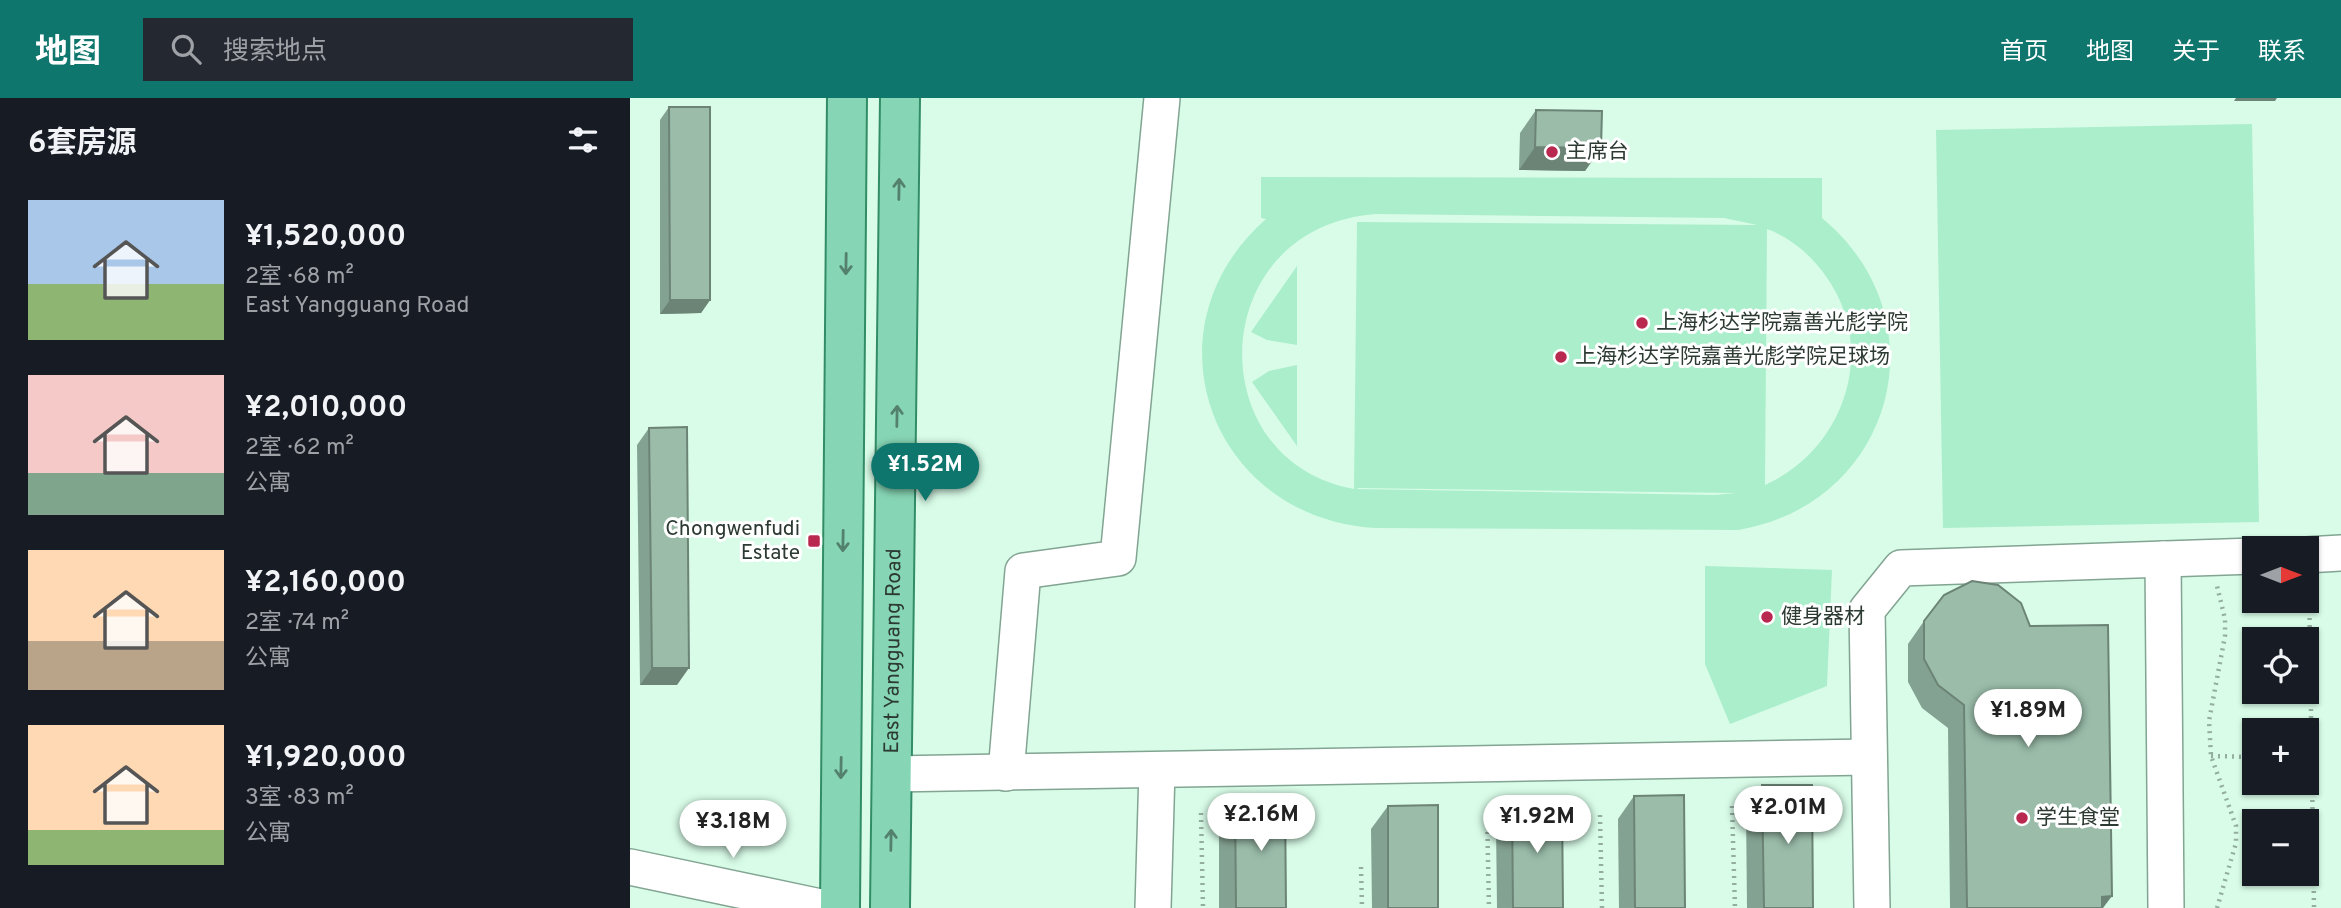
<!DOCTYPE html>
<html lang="zh">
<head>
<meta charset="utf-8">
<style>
	:root { --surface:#171b24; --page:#242831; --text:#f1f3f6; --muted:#9ea1a6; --accent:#0f766e }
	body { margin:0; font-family:Overpass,"Noto Sans SC",sans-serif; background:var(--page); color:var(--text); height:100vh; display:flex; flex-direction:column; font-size:26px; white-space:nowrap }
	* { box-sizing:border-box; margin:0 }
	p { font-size:23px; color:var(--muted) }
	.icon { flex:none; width:38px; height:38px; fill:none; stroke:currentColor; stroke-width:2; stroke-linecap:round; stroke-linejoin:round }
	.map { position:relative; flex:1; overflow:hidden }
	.details { display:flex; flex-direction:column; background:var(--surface); width:630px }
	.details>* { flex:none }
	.needle { width:46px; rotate:90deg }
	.fabs { position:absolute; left:1612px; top:438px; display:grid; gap:14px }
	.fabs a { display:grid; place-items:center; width:77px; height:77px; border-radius:0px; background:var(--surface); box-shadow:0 2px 5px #0004; font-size:35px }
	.price { position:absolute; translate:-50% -60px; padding:0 16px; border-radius:24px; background:#fff; color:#222; font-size:23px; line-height:46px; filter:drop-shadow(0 2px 4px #0008) }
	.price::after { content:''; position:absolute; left:50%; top:42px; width:21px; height:16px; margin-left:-10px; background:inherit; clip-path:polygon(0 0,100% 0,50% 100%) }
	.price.on { background:var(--accent); color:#fff }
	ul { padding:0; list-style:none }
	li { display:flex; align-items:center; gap:21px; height:175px; padding:0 28px }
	li span { display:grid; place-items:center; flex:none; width:196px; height:140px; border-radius:0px; color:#555 }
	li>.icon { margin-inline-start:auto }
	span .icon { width:84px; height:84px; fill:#fffc; stroke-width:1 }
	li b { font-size:30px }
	h2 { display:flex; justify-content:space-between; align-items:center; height:84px; padding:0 28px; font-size:30px }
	header { display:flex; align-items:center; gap:42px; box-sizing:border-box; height:98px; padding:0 35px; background:var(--accent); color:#fff }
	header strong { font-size:33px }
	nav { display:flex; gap:38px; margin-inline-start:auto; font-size:24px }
	.search { width:490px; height:63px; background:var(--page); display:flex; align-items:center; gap:18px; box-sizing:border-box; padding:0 24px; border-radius:0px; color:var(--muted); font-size:26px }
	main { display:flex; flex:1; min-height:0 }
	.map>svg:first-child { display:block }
	.green { fill:#abeecb; fill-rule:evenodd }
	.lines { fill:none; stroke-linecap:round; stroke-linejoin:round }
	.minor-casing { stroke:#82a492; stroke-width:38 }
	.major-casing { stroke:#328d67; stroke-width:42 }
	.path { stroke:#93ae9f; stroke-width:4.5; stroke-dasharray:2 5; stroke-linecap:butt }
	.minor { stroke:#fff; stroke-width:35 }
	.major { stroke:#86d6b5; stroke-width:38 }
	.wall { fill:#84a291 }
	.shaded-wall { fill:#6c8476 }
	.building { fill:#9abca9; stroke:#6c8476; stroke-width:2 }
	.oneway { stroke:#54806e }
	.poi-dot { fill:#b9284f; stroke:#fff; stroke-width:2.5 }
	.labels { text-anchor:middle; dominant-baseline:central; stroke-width:6; stroke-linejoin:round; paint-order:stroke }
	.poi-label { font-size:21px; fill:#2c3a33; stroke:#fff; text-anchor:start }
	.street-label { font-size:21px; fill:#2c3a33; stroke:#fff }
</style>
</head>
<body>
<header>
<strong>地图</strong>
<div class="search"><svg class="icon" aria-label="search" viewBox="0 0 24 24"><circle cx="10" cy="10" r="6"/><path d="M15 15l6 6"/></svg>搜索地点</div>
<nav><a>首页</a><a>地图</a><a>关于</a><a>联系</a></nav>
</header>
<main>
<section class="details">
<h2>6套房源<svg class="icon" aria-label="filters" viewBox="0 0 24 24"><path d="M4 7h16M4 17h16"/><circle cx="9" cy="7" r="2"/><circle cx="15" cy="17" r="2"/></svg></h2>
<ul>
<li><span style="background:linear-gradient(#a9c7e8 60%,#8fb573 0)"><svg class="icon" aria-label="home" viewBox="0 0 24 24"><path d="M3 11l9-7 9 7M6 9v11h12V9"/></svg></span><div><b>¥1,520,000</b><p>2室 · 68 m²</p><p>East Yangguang Road</p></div></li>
<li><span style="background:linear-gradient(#f6c9c9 70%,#7fa58c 0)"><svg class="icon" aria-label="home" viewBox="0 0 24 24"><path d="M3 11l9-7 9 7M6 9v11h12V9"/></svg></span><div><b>¥2,010,000</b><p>2室 · 62 m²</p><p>公寓</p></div></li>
<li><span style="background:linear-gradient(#ffd9b3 65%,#b9a48a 0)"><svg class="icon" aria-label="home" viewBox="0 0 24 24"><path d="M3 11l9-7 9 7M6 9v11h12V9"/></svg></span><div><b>¥2,160,000</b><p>2室 · 74 m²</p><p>公寓</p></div></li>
<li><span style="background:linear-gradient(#ffd9b3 75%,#8fb573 0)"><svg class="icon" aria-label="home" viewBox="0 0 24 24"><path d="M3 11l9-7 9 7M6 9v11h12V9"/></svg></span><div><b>¥1,920,000</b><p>3室 · 83 m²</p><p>公寓</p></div></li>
</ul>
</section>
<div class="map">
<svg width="1711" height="810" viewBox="0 0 1711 810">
	<rect width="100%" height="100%" fill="#d8fce8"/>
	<g class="green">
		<polygon points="1622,26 1629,424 1313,430 1306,32"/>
		<path d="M631,79L1192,80V120C1314,221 1264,406 1108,432L746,430C581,421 511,231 636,121L631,120ZM746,116L1094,120L1127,127L727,124L724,391C569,364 574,129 746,116ZM1137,131C1160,139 1181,157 1195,177C1249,250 1215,351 1135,387ZM727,391L728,390L1106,395L1085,397Z"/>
		<polygon points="667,168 667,247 637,242 621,234"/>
		<polygon points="667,267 667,348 622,284 639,273"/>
		<polygon points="1075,468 1202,472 1197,588 1100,626 1075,566"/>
	</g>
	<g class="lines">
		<defs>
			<g id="minor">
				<polyline points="1676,457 1711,455"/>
				<polyline points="1533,461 1536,810"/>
				<polyline points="376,675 393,473 488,460 532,0"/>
				<polyline points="262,676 1239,659"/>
				<polyline points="0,769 195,810"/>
				<polyline points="523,810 527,672"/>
				<polyline points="1242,810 1237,512 1271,470 1624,458"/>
			</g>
			<g id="major">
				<polyline points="210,810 217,0"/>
				<path id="s1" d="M260,810L270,0"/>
			</g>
		</defs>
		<use href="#minor" class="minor-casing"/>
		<use href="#major" class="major-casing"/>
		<g class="path">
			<polyline points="1679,485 1684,810"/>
			<polyline points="1581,658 1624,659"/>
			<polyline points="1102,708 1105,810"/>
			<polyline points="857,713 859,810"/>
			<polyline points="571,715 573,810"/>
			<polyline points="970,717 972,810"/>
			<polyline points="731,769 732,810"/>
			<polyline points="1587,810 1606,745 1606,728 1581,658 1579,623 1595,538 1595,521 1587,488"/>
		</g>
		<use href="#minor" class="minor"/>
		<use href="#major" class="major"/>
	</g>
	<g class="wall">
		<polygon points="39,9 80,202 71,215 30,216 30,22"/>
		<polygon points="906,12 971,50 955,73 889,72 890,35"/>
		<polygon points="19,330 47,587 10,587 7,347"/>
		<polygon points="1294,523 1473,810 1320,810 1318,630 1292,610 1278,584 1278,546"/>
		<polygon points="1132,687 1183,810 1117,810 1116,710"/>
		<polygon points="1004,698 1055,810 989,810 988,721"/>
		<polygon points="605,700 656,810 589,810 589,723"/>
		<polygon points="882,704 933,810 867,810 866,727"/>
		<polygon points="758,708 808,810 742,810 741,731"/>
	</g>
	<g class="shaded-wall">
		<polygon points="1606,0 1647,0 1645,3 1604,3"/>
		<polygon points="905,49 971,50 955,73 889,72"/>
		<polygon points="40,202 80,202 71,215 30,216"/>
		<polygon points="22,570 59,570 47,587 10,587"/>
		<polygon points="1482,798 1473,810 1464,810 1472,799"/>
	</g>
	<g class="building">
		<polygon points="39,9 80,9 80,202 40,202"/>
		<polygon points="906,12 972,13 971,50 905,49"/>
		<polygon points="57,329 59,570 22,570 19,330"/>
		<polygon points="1342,483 1368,487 1391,505 1400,528 1478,527 1482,798 1472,799 1472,810 1337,810 1334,607 1308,587 1294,561 1294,523 1314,497"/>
		<polygon points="1132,687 1182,687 1183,810 1134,810"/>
		<polygon points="1054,697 1055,810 1005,810 1004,698"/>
		<polygon points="655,699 656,810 606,810 605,700"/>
		<polygon points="882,704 932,704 933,810 883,810"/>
		<polygon points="808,707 808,810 758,810 758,708"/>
	</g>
	<defs><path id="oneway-shaft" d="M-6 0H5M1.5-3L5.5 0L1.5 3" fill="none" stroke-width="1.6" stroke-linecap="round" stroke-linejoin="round" transform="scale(1.75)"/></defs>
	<g class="oneway">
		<use href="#oneway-shaft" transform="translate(269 91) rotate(-89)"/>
		<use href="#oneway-shaft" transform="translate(216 166) rotate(91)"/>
		<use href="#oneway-shaft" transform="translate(267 318) rotate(-89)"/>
		<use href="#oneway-shaft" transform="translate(213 443) rotate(91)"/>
		<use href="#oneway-shaft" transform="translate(211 670) rotate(91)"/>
		<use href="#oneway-shaft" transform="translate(261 742) rotate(-89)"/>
	</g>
	<g class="poi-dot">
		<circle cx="922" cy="54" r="7"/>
		<circle cx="1012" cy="225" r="7"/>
		<circle cx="931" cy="259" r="7"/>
		<rect x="177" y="436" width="14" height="14" rx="3.5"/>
		<circle cx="1137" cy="519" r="7"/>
		<circle cx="1392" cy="720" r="7"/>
	</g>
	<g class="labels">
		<g class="poi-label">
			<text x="936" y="54">主席台</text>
			<text x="1026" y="225">上海杉达学院嘉善光彪学院</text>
			<text x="945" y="259">上海杉达学院嘉善光彪学院足球场</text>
			<text x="170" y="431" text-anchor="end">Chongwenfudi<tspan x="170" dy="24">Estate</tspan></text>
			<text x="1151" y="519">健身器材</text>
			<text x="1406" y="720">学生食堂</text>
		</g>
		<g class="street-label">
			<text stroke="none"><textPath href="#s1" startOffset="257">East Yangguang Road</textPath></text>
		</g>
	</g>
</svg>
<div class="fabs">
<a><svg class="needle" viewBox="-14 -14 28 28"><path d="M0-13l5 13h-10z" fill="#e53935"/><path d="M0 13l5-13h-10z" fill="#9ea1a6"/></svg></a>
<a><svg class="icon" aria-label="locate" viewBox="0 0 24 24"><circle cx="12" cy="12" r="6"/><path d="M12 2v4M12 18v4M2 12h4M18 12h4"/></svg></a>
<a>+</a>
<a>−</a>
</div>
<b class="price on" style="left:295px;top:405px">¥1.52M</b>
<b class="price" style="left:1398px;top:651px">¥1.89M</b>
<b class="price" style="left:1158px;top:748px">¥2.01M</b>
<b class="price" style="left:631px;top:755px">¥2.16M</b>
<b class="price" style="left:907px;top:757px">¥1.92M</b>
<b class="price" style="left:103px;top:762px">¥3.18M</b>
</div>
</main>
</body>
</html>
